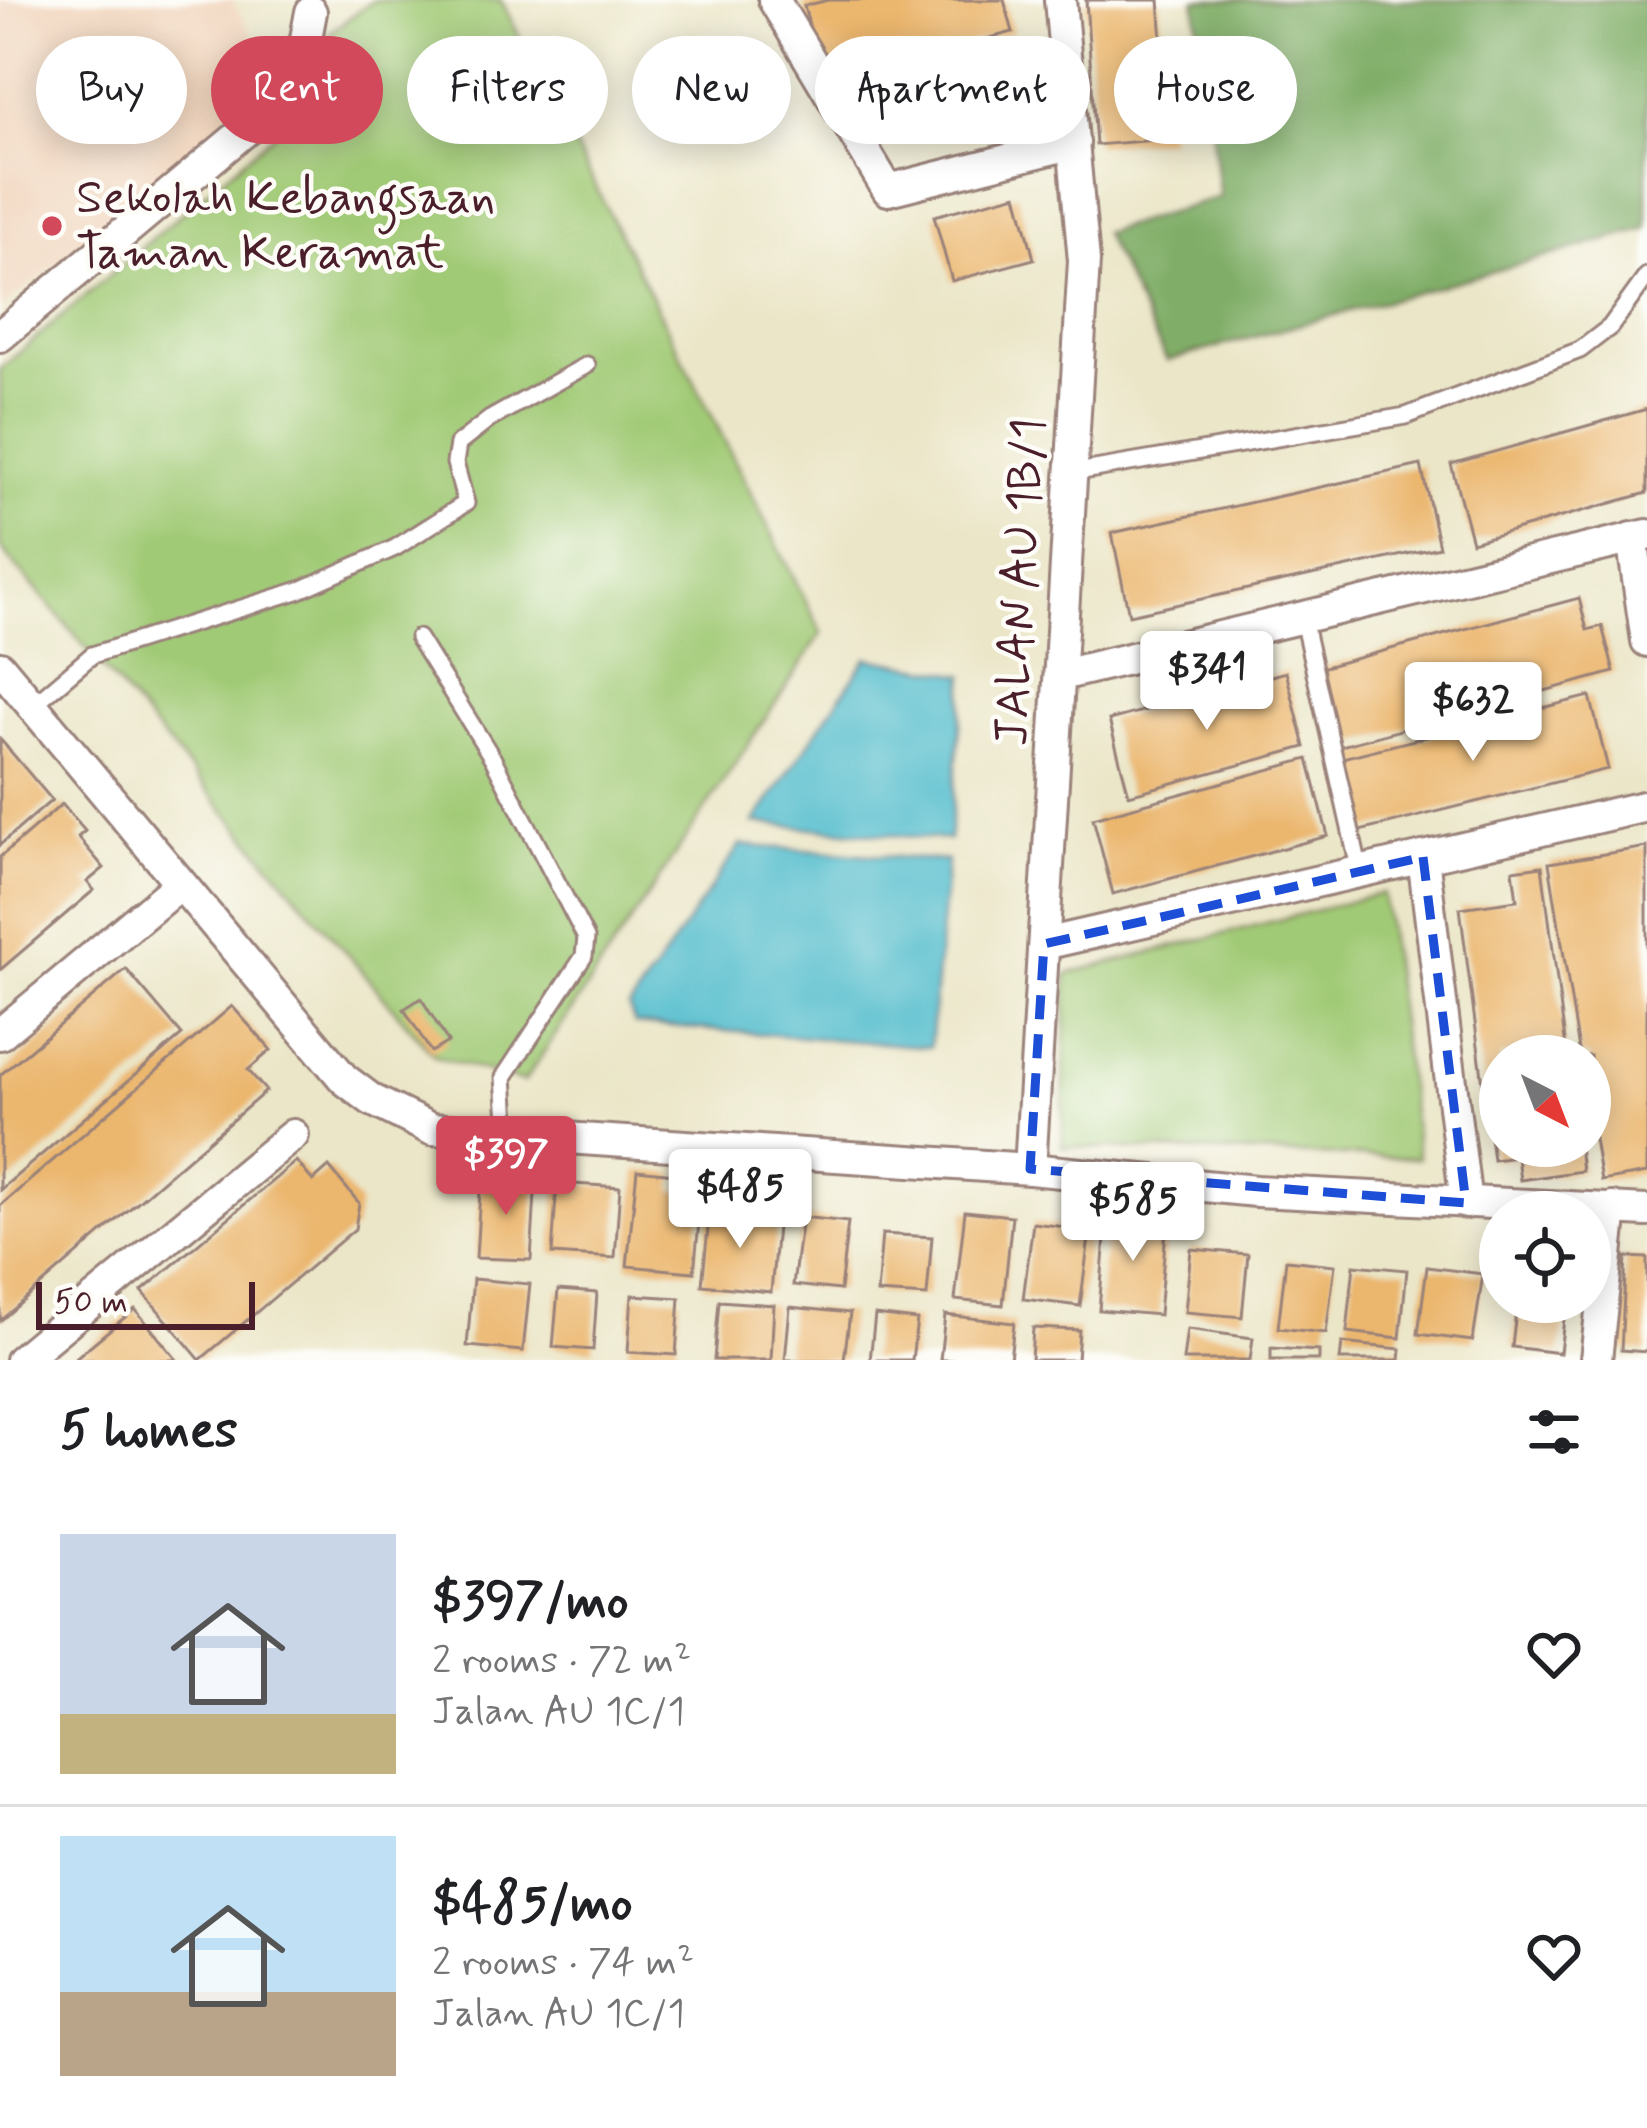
<!DOCTYPE html>
<html lang="en">
<head>
<meta charset="utf-8">
<style>
	:root { --surface:#fff; --page:#f6f6f6; --text:#202124; --muted:#757577; --line:#e0e0e0; --accent:#d1495b }
	body { margin:0; font-family:Mynerve,sans-serif; background:var(--page); color:var(--text); height:100vh; display:flex; flex-direction:column; font-size:45px; white-space:nowrap }
	* { box-sizing:border-box; margin:0 }
	p { font-size:39px; color:var(--muted) }
	.icon { flex:none; width:66px; height:66px; fill:none; stroke:currentColor; stroke-width:2; stroke-linecap:round; stroke-linejoin:round }
	.map { position:relative; height:1360px; overflow:hidden }
	.details { display:flex; flex-direction:column; background:var(--surface); flex:1 }
	.details>* { flex:none }
	.banner { position:absolute; left:36px; top:36px; width:1575px; height:108px; display:flex; gap:24px }
	.needle { width:78px; rotate:138deg }
	.buttons { position:absolute; left:1479px; top:1035px; display:grid; gap:24px }
	.buttons a { display:grid; place-items:center; width:132px; height:132px; border-radius:50%; background:var(--surface); box-shadow:0 6px 30px #0003; font-size:60px }
	.scale { position:absolute; left:36px; bottom:30px; width:219px; box-sizing:border-box; padding-left:12px; border:6px solid #4a1f2b; border-top:0; font-size:33px; line-height:42px; white-space:nowrap; color:#4a1f2b; -webkit-text-stroke:9px #fdfcf7; paint-order:stroke }
	.price { position:absolute; translate:-50% -102px; padding:0 27px; border-radius:12px; background:#fff; color:#222; font-size:39px; line-height:78px; filter:drop-shadow(0 3px 6px #0008) }
	.price::after { content:''; position:absolute; left:50%; top:72px; width:36px; height:27px; margin-left:-18px; background:inherit; clip-path:polygon(0 0,100% 0,50% 100%) }
	.price.selected { background:var(--accent); color:#fff }
	ul { padding:0; list-style:none }
	li { display:flex; align-items:center; gap:36px; height:300px; padding:0 60px }
	li+li { border-top:3px solid var(--line) }
	li span { display:grid; place-items:center; flex:none; width:336px; height:240px; border-radius:0px; color:#555 }
	li>.icon { margin-inline-start:auto }
	span .icon { width:144px; height:144px; fill:#fffc; stroke-width:1 }
	li b { font-size:51px }
	h2 { display:flex; justify-content:space-between; align-items:center; height:144px; padding:0 60px; font-size:51px }
	.chip { padding:0 42px; border-radius:54px; background:var(--surface); box-shadow:0 6px 30px #0003; font-size:42px; line-height:108px }
	.chip.selected { background:var(--accent); color:#fff }
	.map>svg:first-child { display:block }
	.built { fill:#f1d5bd }
	.green { fill:#a1ca76; stroke:#767450; stroke-width:3 }
	.forest { fill:#80ae67; stroke:#656649; stroke-width:3 }
	.water { fill:#52bdcd; stroke:#4e6e7c; stroke-width:3 }
	.building { fill:#ebb66d }
	.lines { fill:none; stroke-linecap:round; stroke-linejoin:round }
	.lane-casing { stroke:#9a827a; stroke-width:21 }
	.street-casing { stroke:#9a827a; stroke-width:36 }
	.lane { stroke:#fff; stroke-width:15 }
	.street { stroke:#fff; stroke-width:30 }
	.marked { fill:none; stroke:#1d4ed8; stroke-width:9; stroke-dasharray:24 15; stroke-linejoin:round }
	.poi-dot { fill:#d1495b; stroke:#fdfcf7; stroke-width:4.5 }
	.labels { text-anchor:middle; dominant-baseline:central; stroke-width:9; stroke-linejoin:round; paint-order:stroke }
	.poi-label { font-size:48px; fill:#4a1f2b; stroke:#fdfcf7; text-anchor:start }
	.street-label { font-size:48px; fill:#4a1f2b; stroke:#fdfcf7 }
</style>
</head>
<body>
<div class="map">
<svg width="1647" height="1360" viewBox="0 0 1647 1360">
	<rect width="100%" height="100%" fill="#fdfcf7"/>
	<filter id="ink" filterUnits="userSpaceOnUse"><feTurbulence type="fractalNoise" baseFrequency=".00833" numOctaves="2"/><feDisplacementMap in="SourceGraphic" scale="24" xChannelSelector="R" yChannelSelector="G"/><feConvolveMatrix kernelMatrix="1 2 1 2 8 2 1 2 1" color-interpolation-filters="sRGB"/></filter>
	<filter id="wash" filterUnits="userSpaceOnUse"><feTurbulence type="fractalNoise" baseFrequency=".004" numOctaves="4" result="noise"/><feDisplacementMap in="SourceGraphic" scale="48" xChannelSelector="R" yChannelSelector="G"/><feGaussianBlur stdDeviation="2.7" result="paint"/><feColorMatrix in="noise" values="0 0 0 0 0 0 0 0 0 0 0 0 0 0 0 0 0 1.4 0 .05"/><feComposite in="paint" operator="in"/></filter>
	<g filter="url(#wash)">
		<rect width="100%" height="100%" fill="#ebe6c8"/>
		<polygon class="built" points="0,0 232,0 266,58 208,143 0,309"/>
		<g class="green">
			<polygon points="373,0 501,0 822,633 524,1082 435,1057 0,547 0,369 287,123 325,36"/>
			<polygon points="1383,893 1418,1158 1062,1147 1067,974"/>
		</g>
		<polygon class="forest" points="1195,0 1647,0 1647,229 1167,361 1103,233 1220,197"/>
		<g class="water">
			<polygon points="867,658 965,675 949,840 754,823"/>
			<polygon points="740,845 947,861 930,1047 635,1024 629,1008"/>
		</g>
		<g id="blocks">
			<g class="building">
				<polygon points="828,0 1004,0 1013,32 824,81 804,6"/>
				<polygon points="1086,0 1159,0 1169,139 1096,145"/>
				<polygon points="994,45 1010,110 868,145 852,80"/>
				<polygon points="1017,194 1034,259 952,281 934,216"/>
				<polygon points="1647,409 1647,493 1472,542 1451,464"/>
				<polygon points="1421,465 1439,547 1129,615 1112,533"/>
				<polygon points="1579,598 1587,630 1602,626 1614,672 1338,747 1317,669"/>
				<polygon points="1286,672 1305,747 1129,795 1109,720"/>
				<polygon points="1590,696 1608,769 1356,832 1338,759"/>
				<polygon points="0,739 52,800 0,845"/>
				<polygon points="1308,759 1328,836 1113,894 1093,818"/>
				<polygon points="62,804 85,831 78,837 104,868 87,882 94,890 0,970 0,857"/>
				<polygon points="1647,847 1647,1173 1601,1181 1590,1115 1590,1056 1580,1056 1549,863"/>
				<polygon points="1542,866 1567,1056 1500,1056 1500,1146 1579,1146 1582,1171 1520,1180 1517,1157 1493,1160 1460,908 1517,900 1513,870"/>
				<polygon points="126,969 182,1035 0,1190 0,1075"/>
				<polygon points="421,998 448,1042 431,1052 404,1009"/>
				<polygon points="232,1006 271,1050 248,1070 266,1091 0,1321 0,1206"/>
				<polygon points="296,1161 313,1181 329,1167 359,1203 355,1229 200,1360 142,1291"/>
				<polygon points="637,1170 675,1174 673,1191 702,1193 694,1272 627,1266"/>
				<polygon points="481,1175 536,1178 531,1260 476,1258"/>
				<polygon points="557,1183 620,1187 615,1258 552,1254"/>
				<polygon points="710,1210 778,1216 771,1292 702,1285"/>
				<polygon points="965,1211 1012,1216 1003,1305 955,1300"/>
				<polygon points="1107,1213 1167,1217 1159,1315 1099,1310"/>
				<polygon points="802,1217 848,1222 840,1290 793,1285"/>
				<polygon points="1033,1223 1090,1230 1080,1306 1023,1299"/>
				<polygon points="882,1234 932,1237 927,1296 877,1293"/>
				<polygon points="1191,1249 1248,1254 1242,1317 1185,1312"/>
				<polygon points="1626,1257 1647,1258 1647,1352 1621,1350"/>
				<polygon points="1286,1260 1335,1265 1326,1333 1278,1328"/>
				<polygon points="1354,1265 1407,1270 1400,1338 1347,1332"/>
				<polygon points="1427,1267 1483,1274 1473,1341 1418,1334"/>
				<polygon points="473,1279 530,1284 523,1351 467,1346"/>
				<polygon points="558,1290 597,1293 593,1350 553,1347"/>
				<polygon points="632,1295 680,1298 676,1355 628,1352"/>
				<polygon points="719,1301 774,1305 771,1360 714,1360"/>
				<polygon points="1517,1302 1566,1302 1560,1353 1512,1347"/>
				<polygon points="790,1307 850,1313 844,1360 785,1360"/>
				<polygon points="135,1309 177,1360 73,1360 113,1327"/>
				<polygon points="875,1315 917,1320 912,1360 870,1360"/>
				<polygon points="945,1315 1014,1323 1010,1360 940,1360"/>
				<polygon points="1033,1328 1079,1330 1077,1360 1031,1360"/>
				<polygon points="1187,1329 1253,1338 1250,1360 1183,1360"/>
				<polygon points="1342,1343 1401,1349 1400,1360 1340,1360"/>
				<polygon points="1271,1348 1319,1351 1319,1360 1271,1360"/>
			</g>
		</g>
	</g>
	<g filter="url(#ink)">
		<use href="#blocks" fill-opacity="0" stroke="#9a827a" stroke-width="3"/>
		<g class="lines">
			<defs>
				<g id="lane">
					<polyline points="1071,473 1406,416 1580,350 1610,327 1647,276"/>
					<polyline points="1303,620 1360,872"/>
					<polyline points="418,638 493,759 586,938 584,956 504,1077 508,1135"/>
					<polyline points="32,706 92,655 300,590 395,548 466,503 455,463 458,444 490,419 587,365"/>
				</g>
				<g id="street">
					<polyline points="774,0 888,190 1074,143"/>
					<polyline points="0,336 252,125 305,44 311,12"/>
					<polyline points="1632,538 1647,641"/>
					<polyline points="0,667 344,1079 372,1100 431,1129 1030,1169 1256,1191 1647,1211"/>
					<polyline points="1061,675 1647,535"/>
					<polyline points="1423,857 1466,1203"/>
					<polyline points="1044,944 1647,806"/>
					<polyline points="0,1034 180,884"/>
					<polyline points="1030,1169 1084,261 1060,0"/>
					<polyline points="21,1360 293,1135"/>
					<polyline points="1596,1360 1612,1208"/>
				</g>
			</defs>
			<use href="#lane" class="lane-casing"/>
			<use href="#street" class="street-casing"/>
			<use href="#lane" class="lane"/>
			<use href="#street" class="street"/>
		</g>
	</g>
	<path class="marked" d="M1423,857L1466,1203L1030,1169L1044,944Z"/>
	<circle class="poi-dot" cx="52" cy="226" r="12"/>
	<g class="labels">
		<g class="poi-label">
			<text x="76" y="198">Sekolah Kebangsaan<tspan x="76" dy="55">Taman Keramat</tspan></text>
		</g>
		<g class="street-label">
			<text transform="translate(1021 582) rotate(-87)">JALAN AU 1B/1</text>
		</g>
	</g>
</svg>
<div class="buttons">
<a><svg class="needle" viewBox="-14 -14 28 28"><path d="M0-13l5 13h-10z" fill="#e53935"/><path d="M0 13l5-13h-10z" fill="#757577"/></svg></a>
<a><svg class="icon" aria-label="locate" viewBox="0 0 24 24"><circle cx="12" cy="12" r="6"/><path d="M12 2v4M12 18v4M2 12h4M18 12h4"/></svg></a>
</div>
<div class="scale">50 m</div>
<b class="price" style="left:1207px;top:733px">$341</b>
<b class="price" style="left:1473px;top:764px">$632</b>
<b class="price selected" style="left:506px;top:1218px">$397</b>
<b class="price" style="left:740px;top:1251px">$485</b>
<b class="price" style="left:1133px;top:1264px">$585</b>
<div class="banner">
<a class="chip">Buy</a>
<a class="chip selected">Rent</a>
<a class="chip">Filters</a>
<a class="chip">New</a>
<a class="chip">Apartment</a>
<a class="chip">House</a>
</div>
</div>
<section class="details">
<h2>5 homes<svg class="icon" aria-label="filters" viewBox="0 0 24 24"><path d="M4 7h16M4 17h16"/><circle cx="9" cy="7" r="2"/><circle cx="15" cy="17" r="2"/></svg></h2>
<ul>
<li><span style="background:linear-gradient(#c9d6e8 75%,#c2b280 0)"><svg class="icon" aria-label="home" viewBox="0 0 24 24"><path d="M3 11l9-7 9 7M6 9v11h12V9"/></svg></span><div><b>$397/mo</b><p>2 rooms · 72 m²</p><p>Jalan AU 1C/1</p></div><svg class="icon" aria-label="heart" viewBox="0 0 24 24"><path d="M12 20l-8-8c-3-5 5-10 8-4 3-6 11-1 8 4z"/></svg></li>
<li><span style="background:linear-gradient(#bfe0f5 65%,#b9a48a 0)"><svg class="icon" aria-label="home" viewBox="0 0 24 24"><path d="M3 11l9-7 9 7M6 9v11h12V9"/></svg></span><div><b>$485/mo</b><p>2 rooms · 74 m²</p><p>Jalan AU 1C/1</p></div><svg class="icon" aria-label="heart" viewBox="0 0 24 24"><path d="M12 20l-8-8c-3-5 5-10 8-4 3-6 11-1 8 4z"/></svg></li>
</ul>
</section>
</body>
</html>
